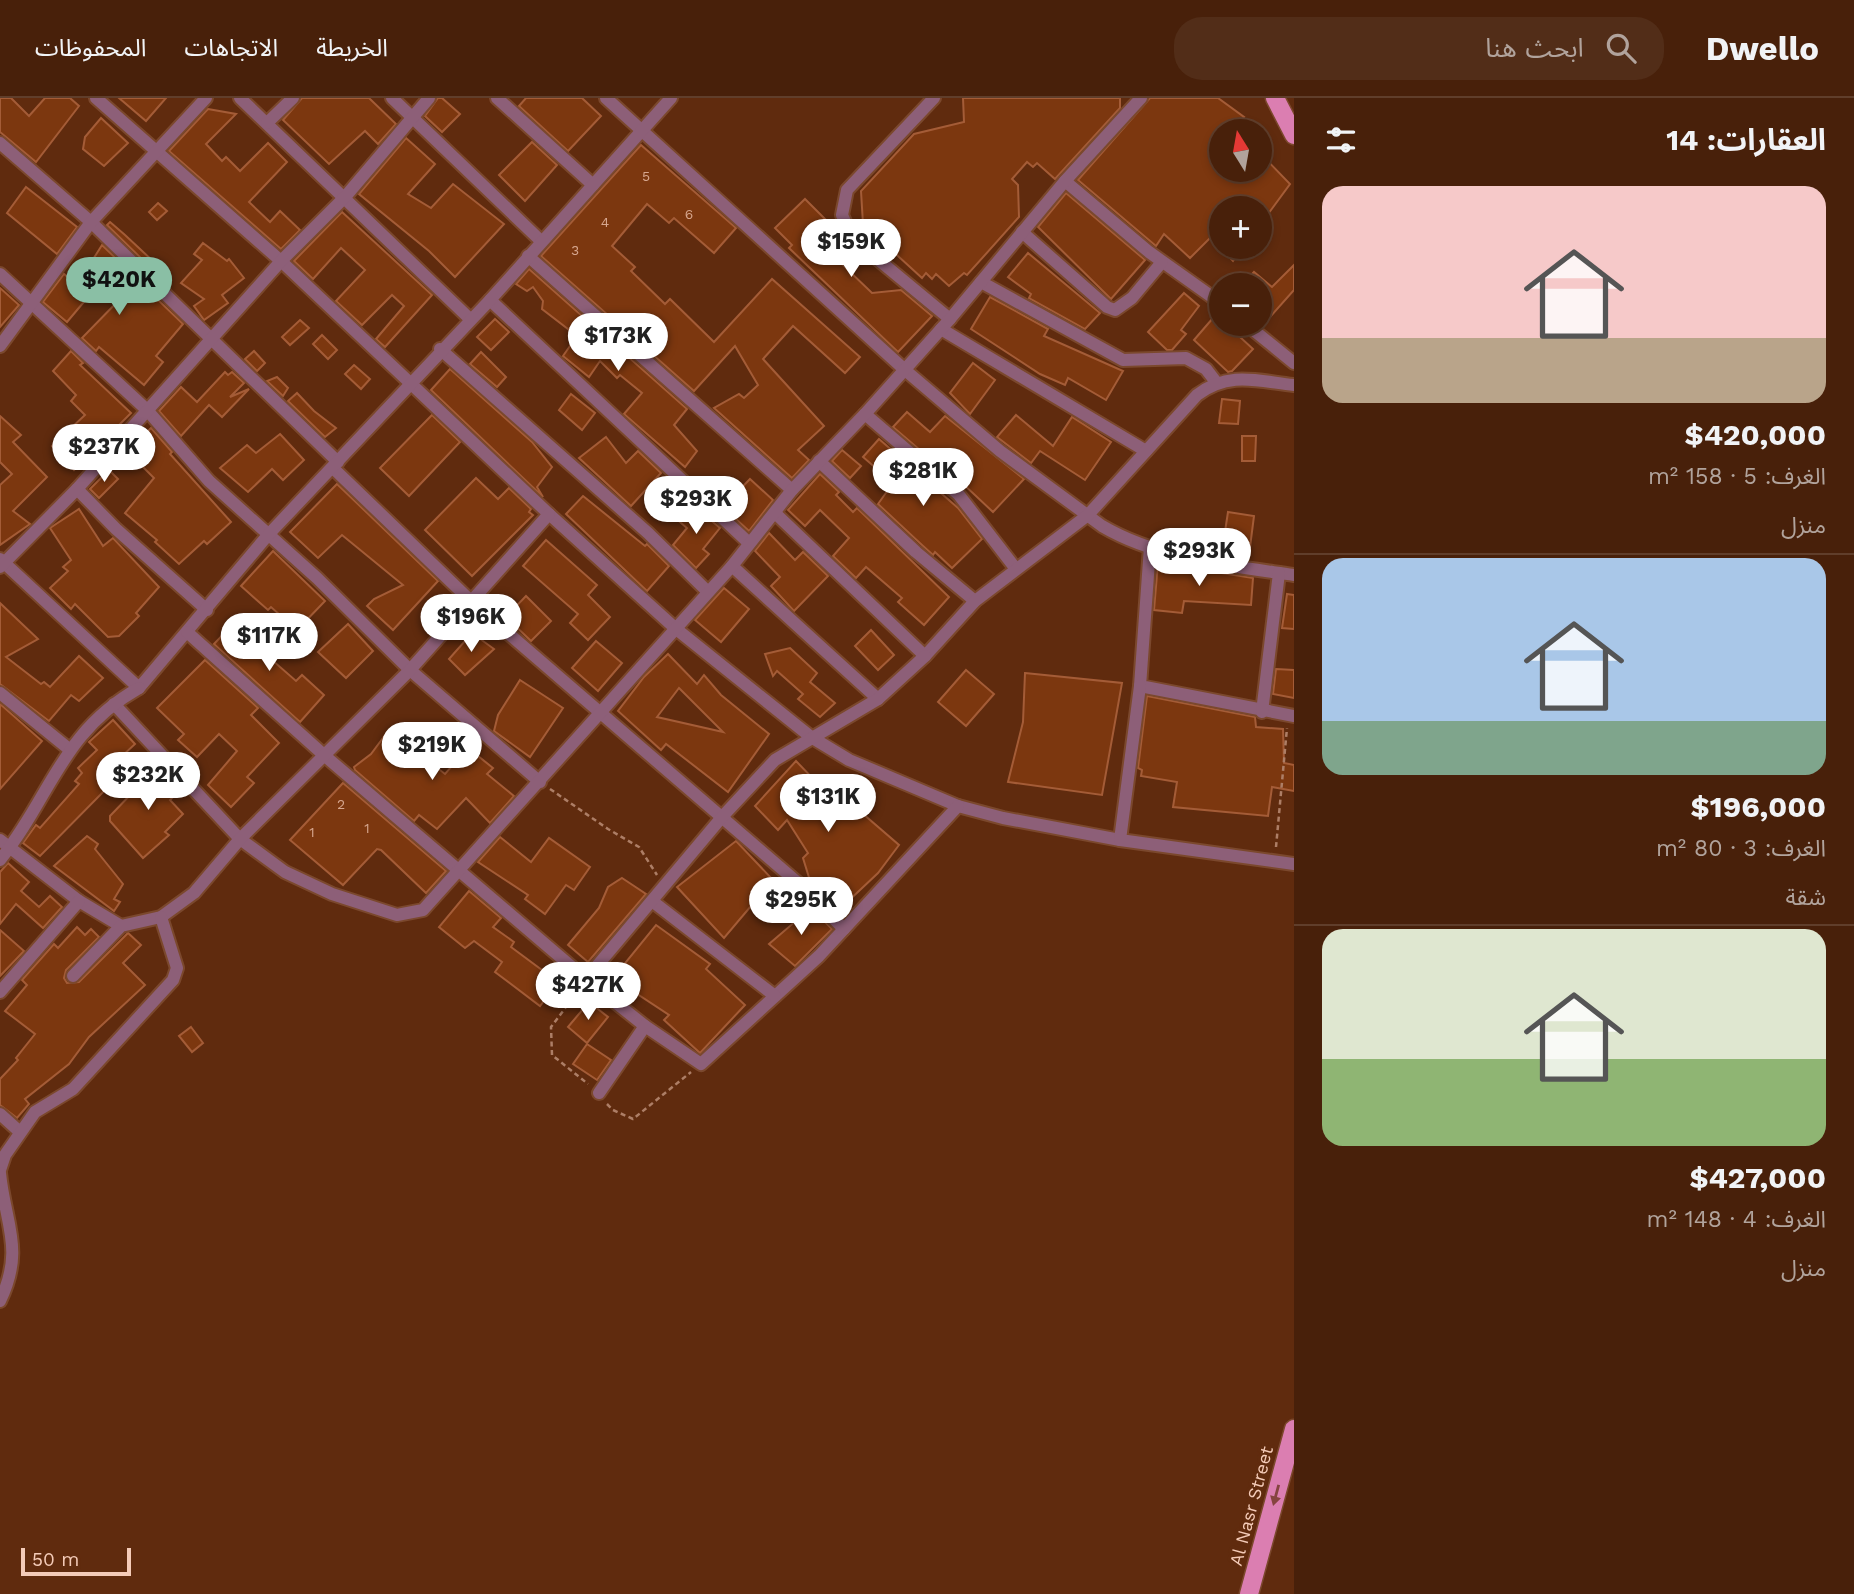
<!DOCTYPE html>
<html lang="ar">
<head>
<meta charset="utf-8">
<style>
	:root { --surface:#48200a; --page:#522d18; --text:#f1f3f6; --muted:#b1a39c; --line:#603e2b; --accent:#8abfa5 }
	body { margin:0; font-family:"Work Sans","Noto Sans Arabic",sans-serif; background:var(--page); color:var(--text); direction:rtl; height:100vh; display:flex; flex-direction:column; font-size:26px; white-space:nowrap }
	* { box-sizing:border-box; margin:0 }
	p { font-size:23px; color:var(--muted) }
	.icon { flex:none; width:38px; height:38px; fill:none; stroke:currentColor; stroke-width:2; stroke-linecap:round; stroke-linejoin:round }
	.map { position:relative; flex:1; overflow:hidden; direction:ltr }
	.sheet { display:flex; flex-direction:column; background:var(--surface); width:560px }
	.sheet>* { flex:none }
	.needle { width:46px; rotate:349deg }
	.tools { position:absolute; left:1209px; top:21px; display:grid; gap:14px }
	.tools a { display:grid; place-items:center; width:63px; height:63px; border-radius:50%; background:var(--surface); box-shadow:0 4px 10px #0003,0 0 0 2px var(--line); font-size:35px }
	.scale { position:absolute; left:21px; bottom:18px; width:110px; box-sizing:border-box; padding-left:7px; border:4px solid #f4cbb8; border-top:0; font-size:19px; line-height:24px; white-space:nowrap; color:#f4cbb8; -webkit-text-stroke:5px #602b0e; paint-order:stroke }
	.price { position:absolute; translate:-50% -60px; padding:0 16px; border-radius:24px; background:#fff; color:#222; font-size:23px; line-height:46px; filter:drop-shadow(0 2px 4px #0008) }
	.price::after { content:''; position:absolute; left:50%; top:42px; width:21px; height:16px; margin-left:-10px; background:inherit; clip-path:polygon(0 0,100% 0,50% 100%) }
	.price.active { background:var(--accent); color:#111 }
	ul { padding:0; list-style:none }
	li { display:grid; align-content:center; gap:14px; height:371px; padding:0 28px }
	li+li { border-top:2px solid var(--line) }
	li span { display:grid; place-items:center; height:217px; border-radius:21px; color:#555 }
	li>.icon { margin-inline-start:auto }
	span .icon { width:126px; height:126px; fill:#fffc; stroke-width:1 }
	li b { font-size:30px }
	h2 { display:flex; justify-content:space-between; align-items:center; height:84px; padding:0 28px; font-size:30px }
	header { display:flex; align-items:center; gap:42px; box-sizing:border-box; height:98px; padding:0 35px; background:var(--surface); border-bottom:2px solid var(--line) }
	header strong { font-size:33px }
	nav { display:flex; gap:38px; margin-inline-start:auto; font-size:24px }
	.search { width:490px; height:63px; background:var(--page); display:flex; align-items:center; gap:18px; box-sizing:border-box; padding:0 24px; border-radius:28px; color:var(--muted); font-size:26px }
	main { display:flex; flex:1; min-height:0 }
	.map>svg:first-child { display:block }
	.building { fill:#7c370f; stroke:#a45c37; stroke-width:2; fill-rule:evenodd }
	.lines { fill:none; stroke-linecap:round; stroke-linejoin:round }
	.minor-casing { stroke:#7b482d; stroke-width:16 }
	.primary-casing { stroke:#7b482d; stroke-width:21 }
	.path { stroke:#ad7e66; stroke-width:2.5; stroke-dasharray:5 3.5; stroke-linecap:butt }
	.minor { stroke:#8d5f78; stroke-width:12 }
	.primary { stroke:#db7eb1; stroke-width:18 }
	.oneway { fill:#85443f }
	.labels { text-anchor:middle; dominant-baseline:central; stroke-width:7; stroke-linejoin:round; paint-order:stroke }
	.number-label { font-size:14px; fill:#d6a68e }
	.street-label { font-size:18px; fill:#f4cbb8; stroke:#602b0e }
</style>
</head>
<body>
<header>
<strong>Dwello</strong>
<div class="search"><svg class="icon" aria-label="search" viewBox="0 0 24 24"><circle cx="10" cy="10" r="6"/><path d="M15 15l6 6"/></svg>ابحث هنا</div>
<nav><a>الخريطة</a><a>الاتجاهات</a><a>المحفوظات</a></nav>
</header>
<main>
<section class="sheet">
<h2>العقارات: 14<svg class="icon" aria-label="filters" viewBox="0 0 24 24"><path d="M4 7h16M4 17h16"/><circle cx="9" cy="7" r="2"/><circle cx="15" cy="17" r="2"/></svg></h2>
<ul>
<li><span style="background:linear-gradient(#f6c9c9 70%,#b9a48a 0)"><svg class="icon" aria-label="home" viewBox="0 0 24 24"><path d="M3 11l9-7 9 7M6 9v11h12V9"/></svg></span><div><b>$420,000</b><p>الغرف: 5 · 158 m²</p><p>منزل</p></div></li>
<li><span style="background:linear-gradient(#a9c7e8 75%,#7fa58c 0)"><svg class="icon" aria-label="home" viewBox="0 0 24 24"><path d="M3 11l9-7 9 7M6 9v11h12V9"/></svg></span><div><b>$196,000</b><p>الغرف: 3 · 80 m²</p><p>شقة</p></div></li>
<li><span style="background:linear-gradient(#dfe7d0 60%,#8fb573 0)"><svg class="icon" aria-label="home" viewBox="0 0 24 24"><path d="M3 11l9-7 9 7M6 9v11h12V9"/></svg></span><div><b>$427,000</b><p>الغرف: 4 · 148 m²</p><p>منزل</p></div></li>
</ul>
</section>
<div class="map">
<svg width="1294" height="1496" viewBox="0 0 1294 1496">
	<rect width="100%" height="100%" fill="#602b0e"/>
	<g class="building">
		<polygon points="0,0 11,0 29,18 45,0 70,0 79,8 36,64 0,34"/>
		<polygon points="119,0 166,0 146,23"/>
		<polygon points="302,0 369,0 396,26 378,46 365,33 329,66 283,22"/>
		<polygon points="438,0 442,0 460,16 442,34 425,18"/>
		<polygon points="526,0 582,0 601,18 568,53 519,8"/>
		<polygon points="963,0 1120,0 1120,10 1055,81 1037,65 1033,69 1027,64 1012,81 1018,87 1019,119 967,177 964,175 949,188 936,176 932,181 926,175 922,180 863,126 861,93 914,36 964,24"/>
		<polygon points="1150,0 1218,0 1244,19 1231,33 1222,33 1222,72 1260,72 1260,55 1290,86 1260,127 1260,110 1222,110 1222,149 1243,149 1233,163 1211,139 1190,160 1164,136 1156,148 1078,82"/>
		<polygon points="208,11 236,16 206,46 222,63 226,59 240,73 268,45 287,64 249,104 270,124 280,113 300,132 281,151 169,53"/>
		<polygon points="101,20 128,45 104,68 83,51 85,39"/>
		<polygon points="406,40 435,66 408,96 431,110 453,86 504,126 455,179 429,153 359,96"/>
		<polygon points="532,44 557,67 525,103 499,77"/>
		<polygon points="641,47 736,130 714,155 674,120 669,125 647,106 612,148 635,169 631,173 665,206 670,201 714,244 772,181 860,259 845,275 793,228 763,261 824,328 798,352 809,362 792,380 714,310 739,296 744,300 758,287 735,248 694,293 541,158"/>
		<polygon points="26,89 77,129 57,156 7,115"/>
		<polygon points="1066,95 1145,162 1111,201 1038,129"/>
		<polygon points="805,101 836,132 821,146 872,195 901,192 932,218 898,254 789,150 792,147 775,130"/>
		<polygon points="158,105 167,113 157,122 149,114"/>
		<polygon points="342,114 432,197 385,249 376,241 404,208 392,197 362,227 336,203 365,172 341,150 313,181 294,163"/>
		<polygon points="110,124 125,137 155,165 149,168 107,127"/>
		<polygon points="203,145 227,163 229,161 244,180 222,197 228,205 204,222 194,208 204,201 181,185 202,162 194,156"/>
		<polygon points="102,147 135,179 130,184 150,203 154,198 183,226 156,258 163,264 144,287 99,249 96,253 82,240 124,197 104,180 67,224 43,204 64,176 77,187"/>
		<polygon points="1028,155 1100,215 1085,231 1029,200 1031,196 1008,179"/>
		<polygon points="1294,167 1294,192 1262,228 1260,187 1242,187 1254,174 1272,189"/>
		<polygon points="529,171 687,311 674,327 697,353 685,369 624,316 642,295 620,277 617,280 600,263 589,279 563,258 577,238 542,211 543,203 533,189 527,193 516,186"/>
		<polygon points="0,190 19,207 0,229"/>
		<polygon points="1184,195 1199,208 1181,232 1186,236 1172,252 1167,252 1148,234"/>
		<polygon points="990,199 1048,231 1044,238 1123,273 1106,302 1068,280 1065,287 1040,276 971,231"/>
		<polygon points="1218,219 1222,226 1226,226 1253,251 1232,273 1228,274 1194,242 1213,220 1215,223"/>
		<polygon points="495,221 509,234 491,252 477,239"/>
		<polygon points="300,222 309,230 290,247 282,239"/>
		<polygon points="322,237 337,252 328,261 313,246"/>
		<polygon points="71,253 83,265 80,267 131,315 74,372 52,348 85,317 71,303 76,297 53,273"/>
		<polygon points="254,253 265,265 257,273 245,261"/>
		<polygon points="481,254 506,279 497,289 470,266"/>
		<polygon points="973,265 995,282 970,316 950,295"/>
		<polygon points="354,267 370,281 361,291 345,276"/>
		<polygon points="450,271 532,344 552,369 537,389 543,399 431,292"/>
		<polygon points="225,274 228,277 232,274 244,285 230,299 249,291 222,319 209,307 181,338 159,313 181,289 197,304"/>
		<polygon points="277,279 288,290 283,298 267,283"/>
		<polygon points="297,295 314,313 336,330 325,339 288,303"/>
		<polygon points="571,296 595,315 582,332 559,312"/>
		<polygon points="1222,301 1240,303 1238,326 1219,325"/>
		<polygon points="907,314 930,334 945,318 1024,381 993,414 943,367 941,370 893,329"/>
		<polygon points="432,317 460,344 409,398 380,370"/>
		<polygon points="1016,317 1053,348 1072,319 1111,344 1085,382 1040,353 1031,365 997,339"/>
		<polygon points="0,318 21,337 13,344 47,379 13,413 30,426 0,447 0,387 12,376 0,364"/>
		<polygon points="151,330 172,354 170,356 231,424 207,446 204,443 179,466 155,444 157,442 125,415 154,380 127,353"/>
		<polygon points="280,336 304,362 283,382 272,371 248,394 220,370 247,347 256,355"/>
		<polygon points="1242,338 1256,338 1255,363 1242,363"/>
		<polygon points="606,339 626,365 638,353 661,375 631,408 579,360"/>
		<polygon points="879,341 958,410 982,441 952,470 935,454 933,457 922,447 878,406 893,385 863,359"/>
		<polygon points="842,352 861,368 850,380 832,363"/>
		<polygon points="109,372 118,381 99,400 90,391"/>
		<polygon points="820,376 839,394 836,397 853,414 857,410 949,499 924,527 898,504 902,500 866,469 856,480 833,458 849,440 820,412 805,428 788,412"/>
		<polygon points="476,380 498,401 509,390 531,411 529,414 533,417 472,478 425,432"/>
		<polygon points="750,381 773,402 749,433 723,409"/>
		<polygon points="337,386 438,483 393,532 367,508 374,501 403,487 342,437 318,460 290,434"/>
		<polygon points="583,398 645,448 647,446 669,468 647,493 566,416"/>
		<polygon points="693,407 720,430 703,451 709,456 696,470 673,447 687,430 680,424"/>
		<polygon points="79,411 103,448 113,440 159,489 136,515 139,518 119,538 108,539 75,506 71,511 50,490 68,473 63,469 71,462 50,430"/>
		<polygon points="1228,414 1254,418 1249,457 1224,440"/>
		<polygon points="769,435 795,462 803,454 828,478 794,513 771,488 780,479 755,453"/>
		<polygon points="546,442 597,487 588,497 610,519 588,542 570,525 578,516 523,468"/>
		<polygon points="273,453 325,503 297,532 271,509 268,512 241,488"/>
		<polygon points="1158,465 1253,480 1251,507 1184,503 1182,515 1154,512"/>
		<polygon points="724,490 749,511 721,544 695,522"/>
		<polygon points="1287,496 1294,497 1294,531 1282,530"/>
		<polygon points="526,498 551,523 531,543 506,519"/>
		<polygon points="0,505 38,541 6,559 41,586 44,584 50,589 79,558 103,580 79,603 71,597 49,623 0,586"/>
		<polygon points="236,523 259,545 256,548 296,583 302,577 324,597 300,624 214,546"/>
		<polygon points="348,526 373,553 346,580 318,554"/>
		<polygon points="871,532 894,557 878,572 855,548"/>
		<polygon points="472,535 494,551 465,577 449,561"/>
		<polygon points="596,543 622,565 598,593 572,570"/>
		<polygon points="790,550 817,575 810,584 835,605 820,619 798,601 803,596 777,573 773,578 765,556"/>
		<path d="M668,556L697,586L704,577L721,597L769,636L728,694L666,646L661,652L618,613L644,579ZM679,590L723,634L657,619Z"/>
		<polygon points="205,562 258,610 251,617 279,645 247,679 254,685 231,709 208,687 237,653 219,636 197,659 178,642 184,636 157,610"/>
		<polygon points="1276,571 1294,572 1294,600 1273,596"/>
		<polygon points="966,572 994,596 966,628 938,604"/>
		<polygon points="1025,575 1122,585 1102,697 1008,684 1023,624"/>
		<polygon points="520,582 563,610 530,659 494,633 498,617"/>
		<polygon points="1147,598 1255,619 1256,629 1283,631 1284,665 1294,667 1294,693 1272,689 1268,718 1173,709 1177,684 1141,678 1142,672 1138,670"/>
		<polygon points="0,606 42,643 0,691"/>
		<polygon points="113,622 135,646 103,676 112,685 40,758 23,745 36,727 40,730 79,686 75,683 82,675 78,670 97,652 89,644"/>
		<polygon points="389,632 445,676 468,650 493,670 487,676 514,698 490,725 466,700 437,731 419,717 414,723 355,672 354,669 371,656"/>
		<polygon points="796,663 820,688 828,680 844,693 840,696 899,747 878,775 843,808 822,797 811,786 803,760 808,755 787,722 778,732 755,708"/>
		<polygon points="159,667 181,691 170,702 183,716 165,734 169,737 143,760 110,723 110,718"/>
		<polygon points="343,685 446,773 426,795 381,752 377,751 343,787 290,742"/>
		<polygon points="87,738 98,746 95,751 123,786 114,801 120,804 114,813 54,768"/>
		<polygon points="500,739 531,764 549,740 590,769 574,792 566,787 545,816 525,801 528,797 478,764"/>
		<polygon points="736,743 773,782 724,840 677,789"/>
		<polygon points="8,765 29,784 21,793 39,809 50,798 62,809 43,830 16,806 0,826 0,774"/>
		<polygon points="622,780 646,796 588,864 568,847 599,810 608,789"/>
		<polygon points="469,793 501,820 493,829 514,844 511,849 558,884 540,908 495,874 502,864 474,843 465,850 439,829"/>
		<polygon points="811,810 832,831 795,868 769,846"/>
		<polygon points="656,827 710,866 706,871 745,907 700,955 664,922 669,917 613,880"/>
		<polygon points="77,829 85,837 91,831 99,839 66,872 64,880 67,885 79,884 128,835 141,847 123,865 145,887 89,939 69,966 25,1001 29,1006 17,1020 0,1007 0,981 18,962 16,960 35,936 5,913 27,887 22,882 54,846 58,850"/>
		<polygon points="0,832 24,853 0,878"/>
		<polygon points="589,904 608,919 587,945 568,929"/>
		<polygon points="191,929 203,945 192,954 179,938"/>
		<polygon points="587,946 611,962 597,982 573,966"/>
	</g>
	<g class="lines">
		<defs>
			<g id="minor">
				<polyline points="96,0 281,163 549,416 675,530 811,639 849,662 958,708 1003,720 1120,742"/>
				<polyline points="240,0 470,221"/>
				<polyline points="392,0 541,143"/>
				<polyline points="497,0 593,87"/>
				<path d="M606,0L905,272L1000,353L1102,428C1158,461 1231,468 1294,477"/>
				<polyline points="934,0 847,92 842,117 852,140 950,221"/>
				<polyline points="267,25 293,0"/>
				<polyline points="0,45 91,124 338,364"/>
				<polyline points="1065,83 1149,154 1222,206"/>
				<polyline points="1022,134 1107,209 1115,212 1132,200 1162,164"/>
				<polyline points="528,158 792,392"/>
				<polyline points="0,176 147,312 209,383 317,480 410,572 540,684"/>
				<polyline points="981,184 1123,262 1186,260 1206,271 1216,284"/>
				<polyline points="490,202 749,445"/>
				<polyline points="1246,226 1294,265"/>
				<polyline points="941,231 1146,353"/>
				<polyline points="0,248 91,124 206,0"/>
				<polyline points="440,251 648,435 707,493"/>
				<polyline points="865,316 959,397 1016,471"/>
				<polyline points="819,363 916,454 975,503"/>
				<polyline points="333,370 473,505 797,784 844,831"/>
				<polyline points="77,391 116,431 207,512"/>
				<path d="M775,415L925,558L975,503L1088,417L1197,297C1229,273 1257,283 1294,287"/>
				<polyline points="1150,449 1140,588 1294,618"/>
				<polyline points="0,461 139,590 268,437 490,202 671,0"/>
				<polyline points="732,468 878,601"/>
				<polyline points="0,469 77,391 281,163 345,99 429,0"/>
				<polyline points="187,534 325,658 586,881 645,928 701,966 819,858 958,708"/>
				<polyline points="1140,588 1120,742 1294,766"/>
				<polyline points="0,595 69,651"/>
				<polyline points="114,606 240,741 285,774 332,796 397,817 423,812 732,468 792,392 865,316 950,221 1065,83 1141,0"/>
				<polyline points="1262,614 1279,475"/>
				<polyline points="0,742 79,803 121,828"/>
				<path d="M0,762C51,699 61,634 139,590"/>
				<polyline points="652,803 775,898"/>
				<polyline points="73,878 121,828 161,819 194,795 240,741 410,572 549,416"/>
				<polyline points="586,881 722,719 775,662 878,601 925,558"/>
				<polyline points="0,894 79,803"/>
				<polyline points="599,995 645,928"/>
				<polyline points="0,1016 20,1034"/>
				<polyline points="0,1072 5,1057 35,1014 73,991 173,882 177,870 161,819"/>
				<path d="M0,1075C5,1126 25,1151 0,1203"/>
			</g>
			<g id="primary">
				<polyline points="1275,0 1294,37"/>
				<polyline points="1249,1496 1294,1331"/>
			</g>
		</defs>
		<use href="#minor" class="minor-casing"/>
		<use href="#primary" class="primary-casing"/>
		<g class="path">
			<polyline points="550,691 608,731 639,749 657,777"/>
			<polyline points="1276,749 1287,630"/>
			<polyline points="578,893 551,929 552,957 588,986"/>
			<polyline points="607,1006 613,1012 633,1021 691,974"/>
		</g>
		<use href="#minor" class="minor"/>
		<use href="#primary" class="primary"/>
	</g>
	<defs><path id="oneway-solid" d="M-6-.8H1V-3.2L6.5 0L1 3.2V.8H-6Z" transform="scale(1.75)"/></defs>
	<use class="oneway" href="#oneway-solid" transform="translate(1276 1397) rotate(105)"/>
	<g class="labels">
		<g class="number-label">
			<text x="646" y="78">5</text>
			<text x="689" y="116">6</text>
			<text x="605" y="124">4</text>
			<text x="575" y="152">3</text>
			<text x="341" y="706">2</text>
			<text x="367" y="730">1</text>
			<text x="312" y="734">1</text>
		</g>
		<g class="street-label">
			<text transform="translate(1251 1408) rotate(-75)">Al Nasr Street</text>
		</g>
	</g>
</svg>
<div class="tools">
<a><svg class="needle" viewBox="-14 -14 28 28"><path d="M0-13l5 13h-10z" fill="#e53935"/><path d="M0 13l5-13h-10z" fill="#b1a39c"/></svg></a>
<a>+</a>
<a>−</a>
</div>
<div class="scale">50 m</div>
<b class="price" style="left:851px;top:181px">$159K</b>
<b class="price active" style="left:119px;top:219px">$420K</b>
<b class="price" style="left:618px;top:275px">$173K</b>
<b class="price" style="left:104px;top:386px">$237K</b>
<b class="price" style="left:923px;top:410px">$281K</b>
<b class="price" style="left:696px;top:438px">$293K</b>
<b class="price" style="left:1199px;top:490px">$293K</b>
<b class="price" style="left:471px;top:556px">$196K</b>
<b class="price" style="left:269px;top:575px">$117K</b>
<b class="price" style="left:432px;top:684px">$219K</b>
<b class="price" style="left:148px;top:714px">$232K</b>
<b class="price" style="left:828px;top:736px">$131K</b>
<b class="price" style="left:801px;top:839px">$295K</b>
<b class="price" style="left:588px;top:924px">$427K</b>
</div>
</main>
</body>
</html>
